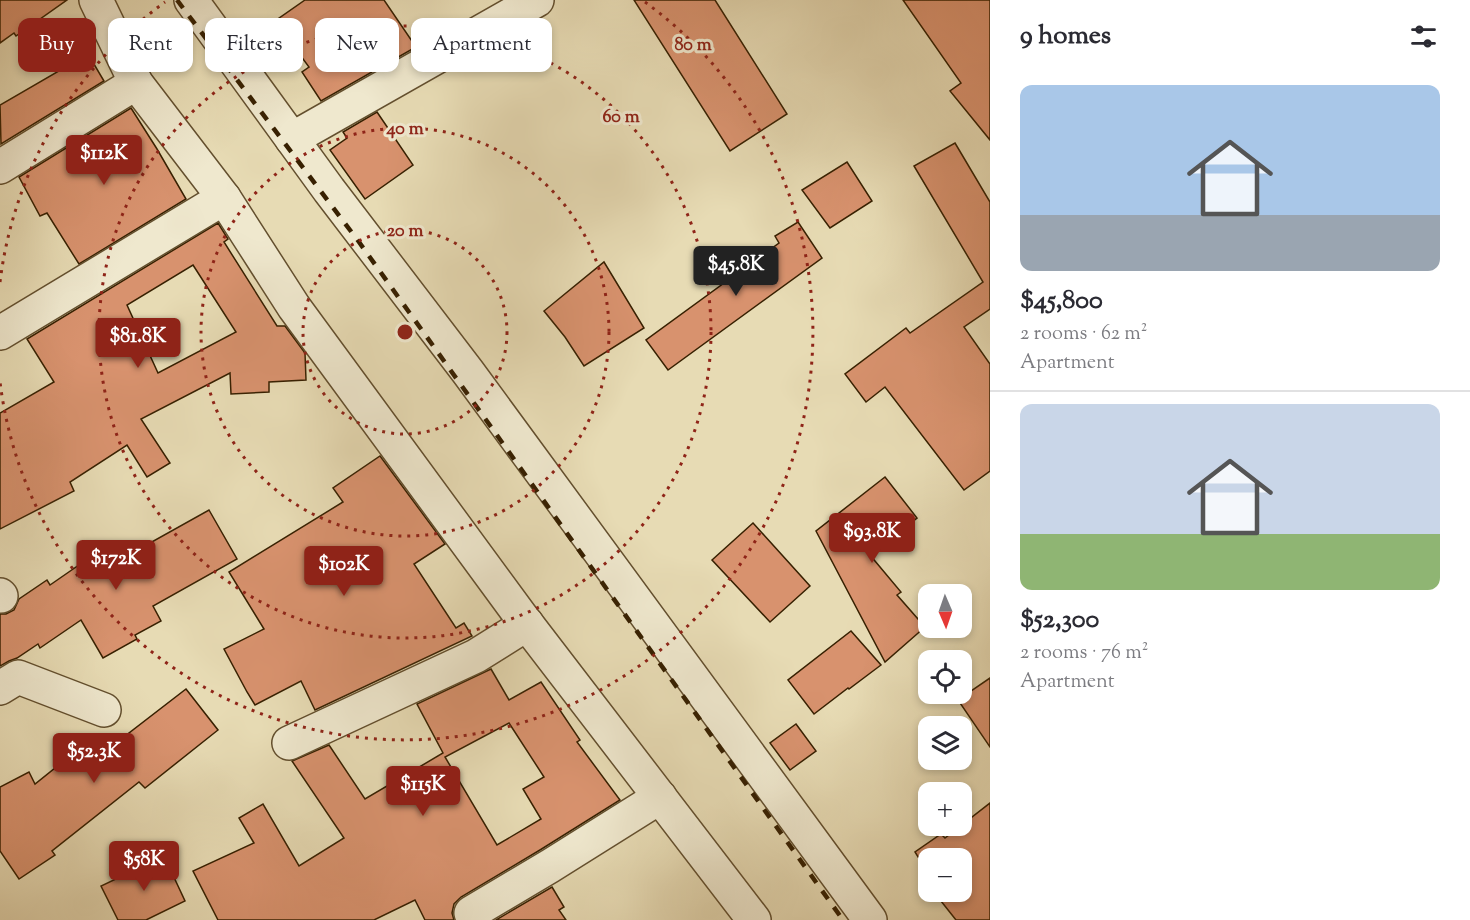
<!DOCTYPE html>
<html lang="en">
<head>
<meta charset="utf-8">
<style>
	:root { --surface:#fff; --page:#f7f7f7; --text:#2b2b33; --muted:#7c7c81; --line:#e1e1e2; --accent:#8f2418 }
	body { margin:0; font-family:"Sorts Mill Goudy",serif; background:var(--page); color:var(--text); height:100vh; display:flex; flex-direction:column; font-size:22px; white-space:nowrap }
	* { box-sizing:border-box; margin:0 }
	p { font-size:20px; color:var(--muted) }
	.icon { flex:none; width:33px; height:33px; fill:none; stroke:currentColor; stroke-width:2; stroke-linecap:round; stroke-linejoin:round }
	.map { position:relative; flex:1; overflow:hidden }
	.sheet { display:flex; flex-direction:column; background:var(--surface); width:480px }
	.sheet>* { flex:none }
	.banner { position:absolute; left:18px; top:18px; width:570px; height:54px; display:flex; gap:12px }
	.needle { width:39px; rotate:178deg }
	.tools { position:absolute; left:918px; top:584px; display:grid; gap:12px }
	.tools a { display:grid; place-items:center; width:54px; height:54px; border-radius:12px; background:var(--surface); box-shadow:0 3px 9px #0003; font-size:30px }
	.price { position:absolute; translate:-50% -51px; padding:0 14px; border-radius:6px; background:var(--accent); color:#fff; font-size:20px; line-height:39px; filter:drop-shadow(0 2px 3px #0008) }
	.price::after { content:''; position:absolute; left:50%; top:36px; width:18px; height:14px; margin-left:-9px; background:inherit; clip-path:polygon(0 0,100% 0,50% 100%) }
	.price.current { background:#222; color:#fff }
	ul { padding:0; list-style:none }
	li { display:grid; align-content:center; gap:12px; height:318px; padding:0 30px }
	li+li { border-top:2px solid var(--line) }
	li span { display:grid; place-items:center; height:186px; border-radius:12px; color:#555 }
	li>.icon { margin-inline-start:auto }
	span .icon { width:108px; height:108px; fill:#fffc; stroke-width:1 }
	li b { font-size:26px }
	h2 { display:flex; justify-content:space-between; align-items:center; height:72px; padding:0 30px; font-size:26px }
	.chip { padding:0 21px; border-radius:12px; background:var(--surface); box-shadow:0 3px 9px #0003; font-size:21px; line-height:54px }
	.chip.current { background:var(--accent); color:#fff }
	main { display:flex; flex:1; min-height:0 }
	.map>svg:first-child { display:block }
	.building { fill:#d8926e; stroke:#372001; stroke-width:1.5; fill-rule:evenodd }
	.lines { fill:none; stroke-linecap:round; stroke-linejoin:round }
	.minor-casing { stroke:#634f2e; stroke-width:36 }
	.minor { stroke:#efe8ce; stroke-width:33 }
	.rail { stroke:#372001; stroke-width:4.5; stroke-dasharray:10 10; stroke-linecap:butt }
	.ring { fill:none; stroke:#8f2418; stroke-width:3; stroke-dasharray:3 6 }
	.centre { fill:#8f2418; stroke:#efe8ce; stroke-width:3 }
	.ring-label { font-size:18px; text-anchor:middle; font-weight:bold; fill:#8f2418; stroke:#efe8ce; stroke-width:6; stroke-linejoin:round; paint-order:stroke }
</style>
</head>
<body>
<main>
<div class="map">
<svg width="990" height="920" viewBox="0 0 990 920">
	<rect width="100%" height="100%" fill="#e7dbb4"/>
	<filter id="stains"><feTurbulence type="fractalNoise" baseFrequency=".00333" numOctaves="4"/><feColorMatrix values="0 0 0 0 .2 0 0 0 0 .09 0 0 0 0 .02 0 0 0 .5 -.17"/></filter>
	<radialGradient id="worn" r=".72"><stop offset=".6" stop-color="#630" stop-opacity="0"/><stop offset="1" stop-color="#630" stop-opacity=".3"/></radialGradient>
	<g class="building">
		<polygon points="0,0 67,0 16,36 14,33 0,43"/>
		<polygon points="305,0 384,0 416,47 321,101 302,72 309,67 275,21"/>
		<polygon points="634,0 715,0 787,114 730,151"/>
		<polygon points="903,0 990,0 990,140 950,91 961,83"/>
		<polygon points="88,54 104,81 1,144 0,105"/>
		<polygon points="131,108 157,149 186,199 79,264 47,213 40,216 19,177"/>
		<polygon points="377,112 413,165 365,199 330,150 347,138 343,132"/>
		<polygon points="955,143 990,202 990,309 964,327 990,364 990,471 964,490 885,387 866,402 845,374 906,328 910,333 983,282 914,166"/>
		<polygon points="847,162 872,201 830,228 802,190"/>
		<polygon points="798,222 822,258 668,370 646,340 779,243 775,236"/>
		<path d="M218,223L228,239L224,242L277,326H285L305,353L306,380L269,382V392L231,394L230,373L141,419L170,463L147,477L127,445L70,482L74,491L0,529V413L54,382L27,339ZM193,265L236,332L158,373L127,305Z"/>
		<polygon points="604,262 644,328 584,366 565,337 544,311"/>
		<polygon points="380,456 445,544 414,564 456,628 464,623 472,636 315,710 301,681 255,705 247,692 224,649 264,629 229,572 343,502 333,488"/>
		<polygon points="885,477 917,518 870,555 901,592 897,595 925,627 885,662 816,531"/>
		<polygon points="209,510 237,559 153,606 161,621 135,635 137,639 103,658 81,620 40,648 38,644 17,658 9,661 0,666 0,614 6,614 14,610 19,599 47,580 50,585 105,547 116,562"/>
		<polygon points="753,523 810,586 770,622 712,560"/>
		<polygon points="851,631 881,665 849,689 848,688 814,714 788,680"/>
		<path d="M491,669L509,700L541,682L580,740L577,742L620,800L540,850L461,897L454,904L452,913L454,920H425L415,900L374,920H218L193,871L254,843L239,818L263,804L299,866L344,838L292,761L329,745L365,799L443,753L417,704ZM509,723L544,777L523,789L541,819L497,845L445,757Z"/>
		<polygon points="990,678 990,747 958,700"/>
		<polygon points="186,689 218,730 145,788 139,782 52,851 55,855 19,879 0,851 0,787 29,772 35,784 70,756 81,770"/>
		<polygon points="796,724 816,751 790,770 770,743"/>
		<polygon points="990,803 990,920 956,920 937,896 941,892 941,891 962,891 962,858 928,858 928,873 915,852 941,834 945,838"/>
		<polygon points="164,856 185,901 146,920 118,920 101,886"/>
		<polygon points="552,887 564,907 559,910 566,920 496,920"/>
	</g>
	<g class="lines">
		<defs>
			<g id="minor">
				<polyline points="96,0 136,83 224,198 294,307 520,615 754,920"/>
				<polyline points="191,0 329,190 468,372 870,920"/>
				<polyline points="292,139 537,0"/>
				<polyline points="0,167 136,83"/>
				<polyline points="0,333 224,198"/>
				<polyline points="0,595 1,596"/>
				<polyline points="0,688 18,677 104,710"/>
				<polyline points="289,743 476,656 527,624"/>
				<polyline points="471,913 550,866 660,797"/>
			</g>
		</defs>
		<use href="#minor" class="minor-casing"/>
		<use href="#minor" class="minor"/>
		<polyline class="rail" points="177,0 359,242 843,920"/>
	</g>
	<g class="ring">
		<circle cx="405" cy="332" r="102"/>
		<circle cx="405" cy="332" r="204"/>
		<circle cx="405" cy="332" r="306"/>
		<path d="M0 282A408 408 0 0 1 165 2M645 2A408 408 0 1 1 0 382"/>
	</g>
	<circle cx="405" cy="332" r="9" class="centre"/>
	<g class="ring-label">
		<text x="693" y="50">80 m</text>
		<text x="621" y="122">60 m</text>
		<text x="405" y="134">40 m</text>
		<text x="405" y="236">20 m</text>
	</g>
	<rect width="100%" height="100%" filter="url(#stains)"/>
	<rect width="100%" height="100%" fill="url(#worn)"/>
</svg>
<div class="tools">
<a><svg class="needle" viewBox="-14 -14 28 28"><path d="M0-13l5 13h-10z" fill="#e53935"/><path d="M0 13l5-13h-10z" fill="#7c7c81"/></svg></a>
<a><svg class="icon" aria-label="locate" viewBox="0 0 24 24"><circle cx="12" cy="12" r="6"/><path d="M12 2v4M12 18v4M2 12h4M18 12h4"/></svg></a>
<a><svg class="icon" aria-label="layers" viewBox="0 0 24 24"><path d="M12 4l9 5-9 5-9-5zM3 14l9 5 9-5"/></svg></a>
<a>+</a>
<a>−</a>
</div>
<b class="price" style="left:104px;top:186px">$112K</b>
<b class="price current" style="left:736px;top:297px">$45.8K</b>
<b class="price" style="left:138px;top:369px">$81.8K</b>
<b class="price" style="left:872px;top:564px">$93.8K</b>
<b class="price" style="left:116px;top:591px">$172K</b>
<b class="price" style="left:344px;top:597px">$102K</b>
<b class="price" style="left:94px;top:784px">$52.3K</b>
<b class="price" style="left:423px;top:817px">$115K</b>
<b class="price" style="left:144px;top:892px">$58K</b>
<div class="banner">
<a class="chip current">Buy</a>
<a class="chip">Rent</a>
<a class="chip">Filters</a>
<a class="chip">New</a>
<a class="chip">Apartment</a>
</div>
</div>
<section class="sheet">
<h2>9 homes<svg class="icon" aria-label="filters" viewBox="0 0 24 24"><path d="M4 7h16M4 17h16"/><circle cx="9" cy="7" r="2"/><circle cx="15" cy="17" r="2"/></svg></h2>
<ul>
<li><span style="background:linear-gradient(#a9c7e8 70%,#9aa5b1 0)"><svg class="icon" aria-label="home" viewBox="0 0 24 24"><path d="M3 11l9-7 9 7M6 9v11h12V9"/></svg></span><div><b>$45,800</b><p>2 rooms · 62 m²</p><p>Apartment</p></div></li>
<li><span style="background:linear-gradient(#c9d6e8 70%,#8fb573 0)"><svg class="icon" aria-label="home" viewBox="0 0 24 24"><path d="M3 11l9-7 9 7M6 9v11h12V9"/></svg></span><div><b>$52,300</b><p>2 rooms · 76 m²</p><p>Apartment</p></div></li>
</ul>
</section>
</main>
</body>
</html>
